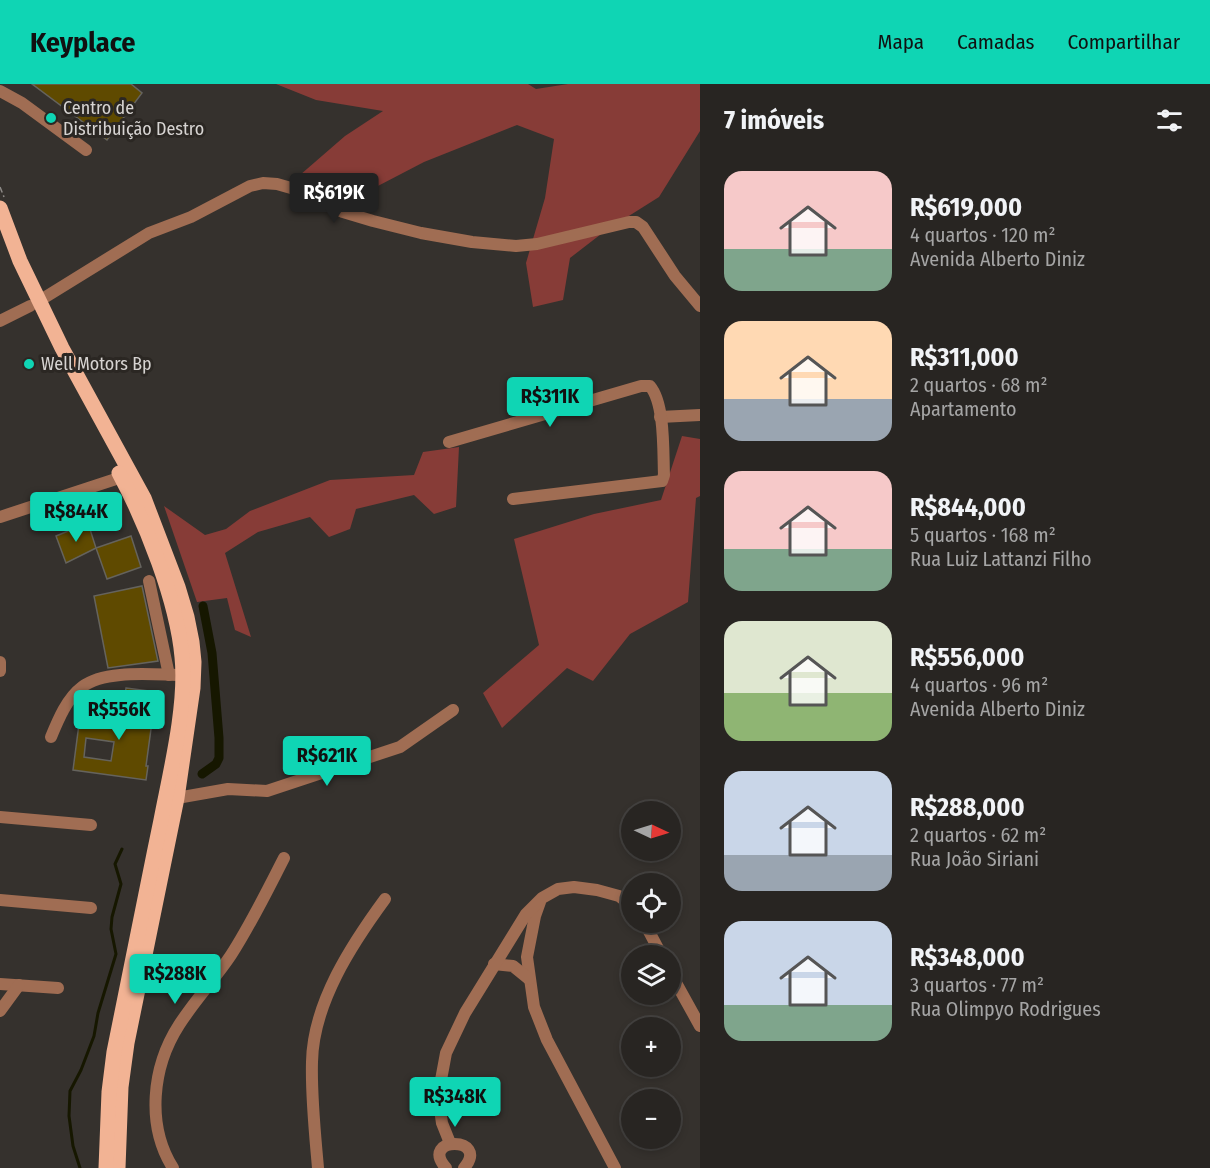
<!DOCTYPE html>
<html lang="pt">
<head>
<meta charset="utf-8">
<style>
	:root { --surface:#282522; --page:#34312f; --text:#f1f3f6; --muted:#a5a5a5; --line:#444240; --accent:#0fd5b4 }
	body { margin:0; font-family:"Fira Sans Condensed",sans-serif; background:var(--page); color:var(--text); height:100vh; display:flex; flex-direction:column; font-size:22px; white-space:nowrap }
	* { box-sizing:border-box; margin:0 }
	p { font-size:20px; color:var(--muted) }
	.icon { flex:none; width:33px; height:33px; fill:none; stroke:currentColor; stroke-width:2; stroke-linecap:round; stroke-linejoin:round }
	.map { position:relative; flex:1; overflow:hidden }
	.panel { display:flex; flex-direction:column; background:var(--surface); width:510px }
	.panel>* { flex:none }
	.needle { width:39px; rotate:94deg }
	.fabs { position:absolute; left:621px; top:717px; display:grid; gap:12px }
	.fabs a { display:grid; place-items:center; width:60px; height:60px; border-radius:50%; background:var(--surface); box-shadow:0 3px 9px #0003,0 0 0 2px var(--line); font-size:30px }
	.price { position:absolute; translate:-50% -51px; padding:0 14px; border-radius:6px; background:var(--accent); color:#111; font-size:20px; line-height:39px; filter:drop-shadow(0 2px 3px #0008) }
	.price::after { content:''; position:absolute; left:50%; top:36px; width:18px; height:14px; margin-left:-9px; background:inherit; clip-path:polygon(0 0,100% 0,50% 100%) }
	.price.on { background:#222; color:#fff }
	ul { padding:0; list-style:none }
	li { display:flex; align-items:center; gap:18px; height:150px; padding:0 24px }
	li span { display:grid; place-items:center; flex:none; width:168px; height:120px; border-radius:18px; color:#555 }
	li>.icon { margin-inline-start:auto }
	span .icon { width:72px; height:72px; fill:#fffc; stroke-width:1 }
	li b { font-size:26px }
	h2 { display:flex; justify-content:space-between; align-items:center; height:72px; padding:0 24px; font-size:26px }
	header { display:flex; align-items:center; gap:36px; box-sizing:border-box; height:84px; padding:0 30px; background:var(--accent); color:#111 }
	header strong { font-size:28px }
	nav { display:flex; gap:33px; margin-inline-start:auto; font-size:21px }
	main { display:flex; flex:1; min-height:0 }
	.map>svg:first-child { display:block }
	.green { fill:#873c37 }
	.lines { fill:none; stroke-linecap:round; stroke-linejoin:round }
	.stream { stroke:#161700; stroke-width:3 }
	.canal { stroke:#161700; stroke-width:9 }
	.building { fill:#5f4a00; stroke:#65635d; stroke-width:1.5; fill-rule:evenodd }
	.path { stroke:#8d8986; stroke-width:1.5; stroke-dasharray:6 3; stroke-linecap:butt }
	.minor { stroke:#a06d53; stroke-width:12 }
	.major { stroke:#f2b394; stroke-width:15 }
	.poi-dot { fill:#0fd5b4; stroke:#2b2723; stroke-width:2 }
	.labels { text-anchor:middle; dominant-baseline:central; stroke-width:6; stroke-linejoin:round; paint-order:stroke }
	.poi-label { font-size:18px; fill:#d7d4d2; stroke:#2b2723; text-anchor:start }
</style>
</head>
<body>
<header>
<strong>Keyplace</strong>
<nav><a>Mapa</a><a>Camadas</a><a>Compartilhar</a></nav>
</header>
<main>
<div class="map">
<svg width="700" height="1084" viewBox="0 0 700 1084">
	<rect width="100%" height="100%" fill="#35312d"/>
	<g class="green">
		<polygon points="276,0 528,0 536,5 568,0 700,0 700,47 659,113 605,147 570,174 563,216 533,223 526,179 545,114 554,55 517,41 424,78 351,116 295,108 300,91 345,52 383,27 316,16"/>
		<polygon points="682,352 700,355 700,412 696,414 688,518 630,550 593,597 567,584 502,644 483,609 539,561 514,455 594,430 661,416"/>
		<polygon points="459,363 456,423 434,430 414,411 356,425 350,445 329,453 310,433 258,448 225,469 251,553 235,546 227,514 197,518 164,422 205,451 226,445 250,427 330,396 414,391 423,368"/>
	</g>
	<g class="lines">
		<polyline class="stream" points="80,1084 73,1062 69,1032 70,1007 81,986 94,952 98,929 116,870 111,845 112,833 121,800 115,780 122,765"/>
		<polyline class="canal" points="202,690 216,680 219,674 219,654 212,569 203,522"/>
	</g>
	<g class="building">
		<polygon points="32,0 131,0 142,9 107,56"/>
		<polygon points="88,439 96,464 66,479 56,452"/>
		<polygon points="131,452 141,483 107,495 96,464"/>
		<polygon points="142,502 158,577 108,584 94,512"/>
		<path d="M126,604L156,608L146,682H148L146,696L73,686L79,640L120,645ZM86,654L114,658L111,677L84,673Z"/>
	</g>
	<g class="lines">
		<polyline class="path" points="0,103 4,113"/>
		<g class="minor">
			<polyline points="0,7 22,19 86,66"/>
			<polyline points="39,217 149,149 191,133 250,102 263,99 277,100 291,104 343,128 373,137 421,149 472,158 516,162 537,160 629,138 636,138 643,143 675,192 700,222"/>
			<polyline points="0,237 30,222"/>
			<polyline points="660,333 700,331"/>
			<path d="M449,358L641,302H650C665,320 663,367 664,391L662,397L513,415"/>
			<polyline points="0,433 122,393"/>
			<polyline points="149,497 169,591"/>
			<polyline points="0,578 0,587"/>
			<path d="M51,653C58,636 67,614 82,603C105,585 155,591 182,591"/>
			<polyline points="177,714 228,705 267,707 400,663 453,626"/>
			<polyline points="0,733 91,741"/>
			<polyline points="0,816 91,824"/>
			<polyline points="540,818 535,832 527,873 534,923 547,956 615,1084"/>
			<polyline points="644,838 662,872"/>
			<polyline points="494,880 513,882 529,895"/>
			<polyline points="670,888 700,942"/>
			<polyline points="0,900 58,904"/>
			<polyline points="0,927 19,901"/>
			<polyline points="450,1059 442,1039 438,1012 446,969 465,929 526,830 542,814 558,805 574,803 597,806 619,812 632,822"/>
			<path d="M173,1084C146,1041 152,983 179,941C195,916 215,895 231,871C251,840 267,807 284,774"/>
			<path d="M318,1084C315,1049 311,1013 312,978C313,919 352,860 385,815"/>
			<path d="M446,1084C418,1052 491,1052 464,1084"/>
		</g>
		<g class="major">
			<polyline points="0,124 20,177 62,264 144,414 178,503 187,533 192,558 194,578 193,604 177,714 127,959 121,1003 118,1084"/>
			<path d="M106,1084L109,1008L114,968C130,890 145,813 161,736C170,689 187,621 182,573C177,517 146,439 119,389"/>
		</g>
	</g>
	<g class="poi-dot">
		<circle cx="51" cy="34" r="6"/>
		<circle cx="29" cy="280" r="6"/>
	</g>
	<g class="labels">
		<g class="poi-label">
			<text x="63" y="24">Centro de<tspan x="63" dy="21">Distribuição Destro</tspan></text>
			<text x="41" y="280">Well Motors Bp</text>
		</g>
	</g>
</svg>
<div class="fabs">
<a><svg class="needle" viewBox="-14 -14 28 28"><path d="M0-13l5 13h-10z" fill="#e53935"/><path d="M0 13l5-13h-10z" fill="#a5a5a5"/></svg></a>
<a><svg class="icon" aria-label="locate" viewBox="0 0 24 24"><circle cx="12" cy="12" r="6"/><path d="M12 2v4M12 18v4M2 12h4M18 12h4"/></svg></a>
<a><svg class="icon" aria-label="layers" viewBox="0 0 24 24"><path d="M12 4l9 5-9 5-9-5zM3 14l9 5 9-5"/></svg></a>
<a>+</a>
<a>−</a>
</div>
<b class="price on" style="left:334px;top:140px">R$619K</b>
<b class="price" style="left:550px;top:344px">R$311K</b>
<b class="price" style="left:76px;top:459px">R$844K</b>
<b class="price" style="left:119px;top:657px">R$556K</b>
<b class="price" style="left:327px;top:703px">R$621K</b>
<b class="price" style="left:175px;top:921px">R$288K</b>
<b class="price" style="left:455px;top:1044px">R$348K</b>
</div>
<section class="panel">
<h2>7 imóveis<svg class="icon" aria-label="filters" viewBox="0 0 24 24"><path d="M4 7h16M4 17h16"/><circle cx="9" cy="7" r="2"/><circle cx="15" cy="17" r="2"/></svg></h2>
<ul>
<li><span style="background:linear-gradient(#f6c9c9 65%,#7fa58c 0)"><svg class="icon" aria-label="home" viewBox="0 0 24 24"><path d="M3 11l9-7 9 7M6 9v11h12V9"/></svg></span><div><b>R$619,000</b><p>4 quartos · 120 m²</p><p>Avenida Alberto Diniz</p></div></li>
<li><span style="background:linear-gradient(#ffd9b3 65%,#9aa5b1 0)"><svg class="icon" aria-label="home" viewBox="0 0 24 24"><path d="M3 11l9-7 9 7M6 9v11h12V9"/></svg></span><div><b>R$311,000</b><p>2 quartos · 68 m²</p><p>Apartamento</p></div></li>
<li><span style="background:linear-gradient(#f6c9c9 65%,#7fa58c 0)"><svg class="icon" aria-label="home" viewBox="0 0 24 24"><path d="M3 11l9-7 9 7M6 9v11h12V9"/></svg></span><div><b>R$844,000</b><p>5 quartos · 168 m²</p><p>Rua Luiz Lattanzi Filho</p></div></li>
<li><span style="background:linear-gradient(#dfe7d0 60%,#8fb573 0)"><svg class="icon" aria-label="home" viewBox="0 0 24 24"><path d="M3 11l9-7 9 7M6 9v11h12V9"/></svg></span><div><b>R$556,000</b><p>4 quartos · 96 m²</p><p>Avenida Alberto Diniz</p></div></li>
<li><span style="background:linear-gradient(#c9d6e8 70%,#9aa5b1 0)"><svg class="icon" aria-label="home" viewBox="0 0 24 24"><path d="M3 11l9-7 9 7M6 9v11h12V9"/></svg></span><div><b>R$288,000</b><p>2 quartos · 62 m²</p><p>Rua João Siriani</p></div></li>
<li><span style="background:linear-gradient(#c9d6e8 70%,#7fa58c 0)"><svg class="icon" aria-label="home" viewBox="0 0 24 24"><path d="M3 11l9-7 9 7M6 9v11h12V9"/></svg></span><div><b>R$348,000</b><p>3 quartos · 77 m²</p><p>Rua Olimpyo Rodrigues</p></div></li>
</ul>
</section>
</main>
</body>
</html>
